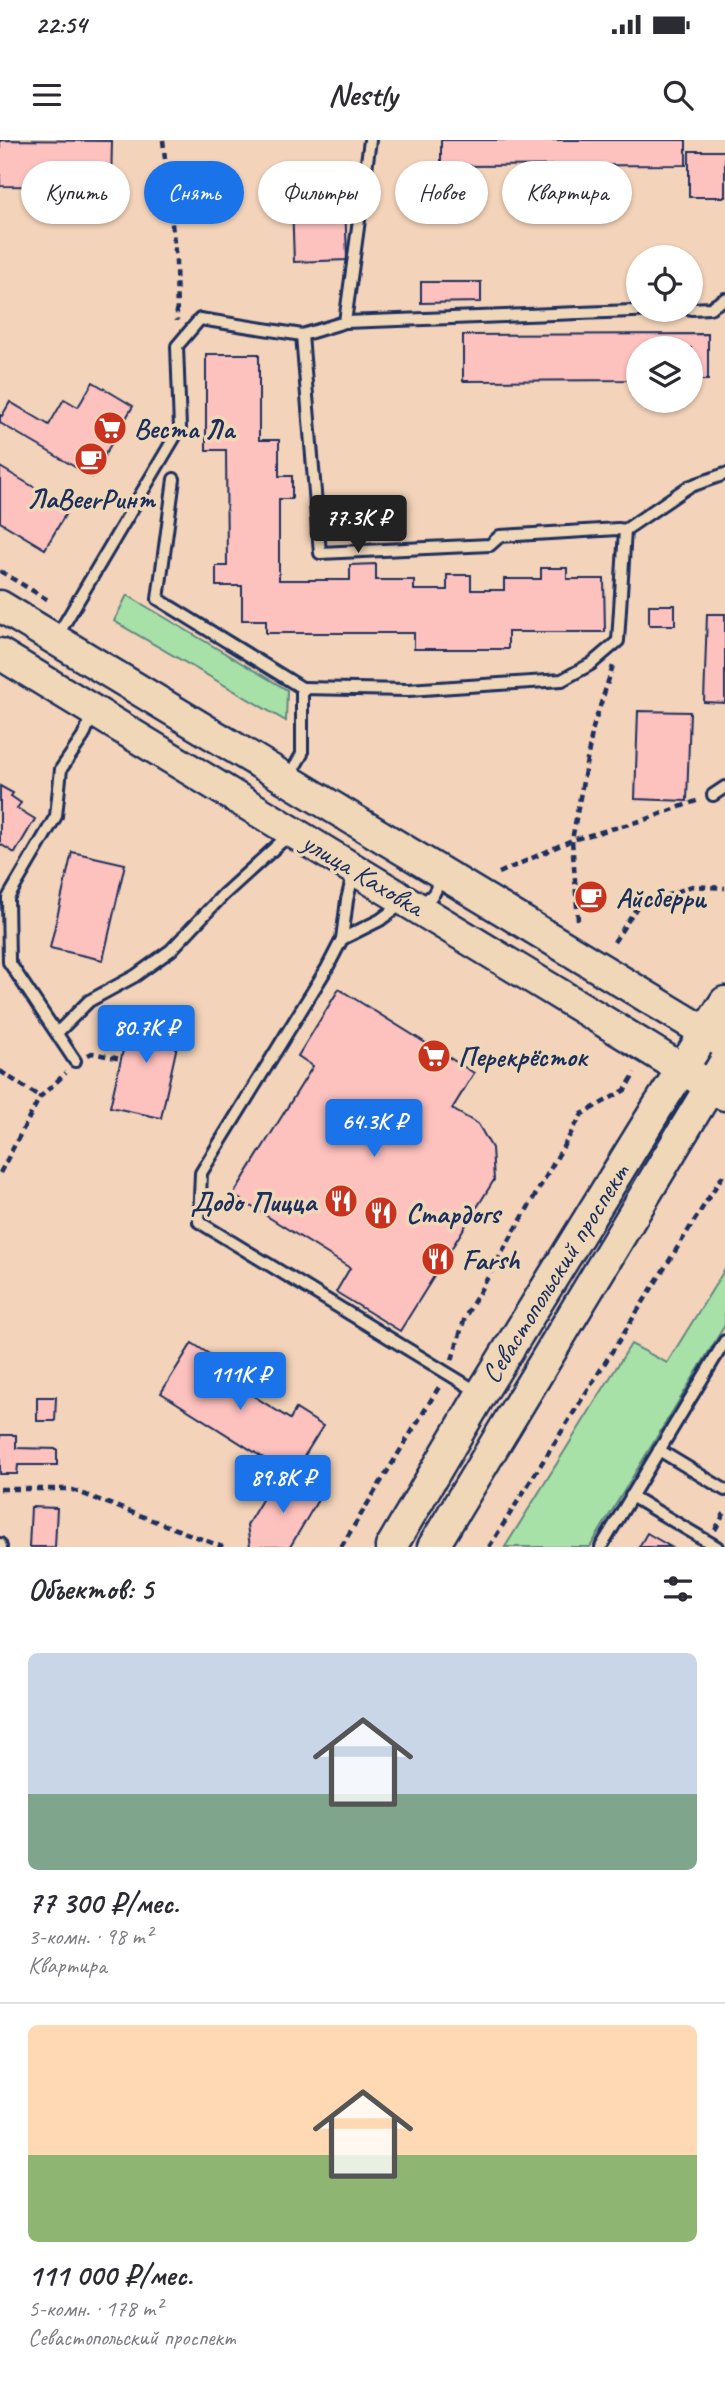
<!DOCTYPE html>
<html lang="ru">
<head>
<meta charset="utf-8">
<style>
	:root { --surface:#fff; --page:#f2f2f3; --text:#2b2b33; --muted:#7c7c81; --line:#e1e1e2; --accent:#1a73e8 }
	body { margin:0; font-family:Caveat,sans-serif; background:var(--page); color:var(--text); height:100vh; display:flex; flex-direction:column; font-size:26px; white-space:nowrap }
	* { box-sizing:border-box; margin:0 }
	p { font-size:23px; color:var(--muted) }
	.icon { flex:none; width:38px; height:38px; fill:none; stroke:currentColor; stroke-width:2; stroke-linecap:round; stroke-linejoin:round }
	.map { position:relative; height:1407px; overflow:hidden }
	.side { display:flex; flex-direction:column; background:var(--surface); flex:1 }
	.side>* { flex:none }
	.guide { position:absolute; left:21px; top:21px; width:684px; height:63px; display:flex; gap:14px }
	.fabs { position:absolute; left:626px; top:105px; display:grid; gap:14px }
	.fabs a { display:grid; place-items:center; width:77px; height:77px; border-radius:50%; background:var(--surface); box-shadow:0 2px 5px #0004; font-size:35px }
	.price { position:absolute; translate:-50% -60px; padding:0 16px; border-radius:7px; background:var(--accent); color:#fff; font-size:23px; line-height:46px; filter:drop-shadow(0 2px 4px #0008) }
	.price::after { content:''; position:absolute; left:50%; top:42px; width:21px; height:16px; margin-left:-10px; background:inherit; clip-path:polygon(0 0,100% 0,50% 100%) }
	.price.active { background:#222; color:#fff }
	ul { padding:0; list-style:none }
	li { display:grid; align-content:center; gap:14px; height:371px; padding:0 28px }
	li+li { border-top:2px solid var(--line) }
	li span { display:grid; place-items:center; height:217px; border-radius:10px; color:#555 }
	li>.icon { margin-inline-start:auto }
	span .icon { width:126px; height:126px; fill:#fffc; stroke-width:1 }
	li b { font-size:30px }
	h2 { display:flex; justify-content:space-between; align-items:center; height:84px; padding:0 28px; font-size:30px }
	.pill { padding:0 24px; border-radius:32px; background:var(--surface); box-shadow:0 2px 5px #0004; font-size:24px; line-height:63px }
	.pill.active { background:var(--accent); color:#fff }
	.status { display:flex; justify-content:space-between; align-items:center; height:49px; padding:0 35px; background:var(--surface); direction:ltr }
	.status svg { height:19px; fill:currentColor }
	header { display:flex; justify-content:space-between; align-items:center; height:91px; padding:0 28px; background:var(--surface); font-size:32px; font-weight:800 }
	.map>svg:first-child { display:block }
	.grass { fill:#a7e1a7; stroke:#618882; stroke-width:2 }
	.building { fill:#fdc1be; stroke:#1b2f5e; stroke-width:2 }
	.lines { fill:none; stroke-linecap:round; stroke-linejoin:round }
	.lane-casing { stroke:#1b2f5e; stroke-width:16 }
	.secondary-casing { stroke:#1b2f5e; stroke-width:35 }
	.path { stroke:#1b2f5e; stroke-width:4.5; stroke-dasharray:7 5; stroke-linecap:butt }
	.lane { stroke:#f0d7b8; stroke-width:10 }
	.secondary { stroke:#f0d7b8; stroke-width:30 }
	.labels { text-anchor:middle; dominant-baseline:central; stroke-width:7; stroke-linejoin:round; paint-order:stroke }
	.poi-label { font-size:28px; font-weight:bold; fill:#1b2f5e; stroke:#f0d7b8; text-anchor:start }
	.street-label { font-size:28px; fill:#1b2f5e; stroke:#f0d7b8 }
</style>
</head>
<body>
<div class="status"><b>22:54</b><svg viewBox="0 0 49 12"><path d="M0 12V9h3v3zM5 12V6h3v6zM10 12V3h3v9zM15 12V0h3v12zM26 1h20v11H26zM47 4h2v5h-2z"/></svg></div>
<header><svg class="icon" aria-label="menu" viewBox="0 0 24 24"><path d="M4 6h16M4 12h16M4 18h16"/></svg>Nestly<svg class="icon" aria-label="search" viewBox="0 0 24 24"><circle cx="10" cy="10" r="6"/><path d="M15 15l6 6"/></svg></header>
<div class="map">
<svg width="725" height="1407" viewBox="0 0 725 1407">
	<rect width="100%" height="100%" fill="#f3d3b9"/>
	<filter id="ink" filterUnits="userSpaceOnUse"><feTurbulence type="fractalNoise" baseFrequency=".0143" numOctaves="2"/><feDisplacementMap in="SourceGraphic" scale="14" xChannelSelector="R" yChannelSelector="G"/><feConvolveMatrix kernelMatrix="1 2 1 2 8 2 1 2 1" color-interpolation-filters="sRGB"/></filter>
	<g filter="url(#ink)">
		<g class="grass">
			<polygon points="127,455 287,550 286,581 114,481"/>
			<polygon points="725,1129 725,1185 590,1407 505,1407 631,1204 667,1223"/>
		</g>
		<g class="building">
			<polygon points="0,0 112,1 111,47 0,46"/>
			<polygon points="441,0 686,0 686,25 441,26"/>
			<rect x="689" y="11" width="36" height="46"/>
			<polygon points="344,31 347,120 294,122 291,33"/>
			<polygon points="421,142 481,142 481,162 421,163"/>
			<polygon points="708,194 708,240 691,240 691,208 639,208 639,240 463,241 463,195"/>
			<polygon points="206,214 259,214 259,300 279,300 279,336 292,336 292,359 279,359 279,440 350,440 350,425 376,424 376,440 414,440 414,450 447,450 447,435 471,435 471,450 504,450 504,439 541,439 541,428 567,428 567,439 604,439 605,492 508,492 508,509 414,509 414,493 266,493 266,480 242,480 242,446 216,446 216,426 227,426 226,310 206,310"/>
			<polygon points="93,242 133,266 92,337 0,283 0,275 2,276 10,262 49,285 64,259 78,267"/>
			<polygon points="0,327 69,368 45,409 0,382"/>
			<rect x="649" y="465" width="26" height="20"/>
			<polygon points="707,474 725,474 725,563 704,562"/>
			<polygon points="638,571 690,572 687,661 635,659"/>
			<polygon points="0,646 13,653 11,656 21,663 17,668 35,679 15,713 0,704"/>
			<polygon points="72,712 125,724 103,820 50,808"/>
			<polygon points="339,849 474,933 452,969 478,984 492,1008 494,1040 400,1191 336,1152 350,1128 233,1055 313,926 298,916"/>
			<polygon points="132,871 182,883 161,978 110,967"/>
			<polygon points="192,1203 217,1219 211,1229 290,1279 296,1269 323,1286 292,1336 161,1253"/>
			<polygon points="37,1257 56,1257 55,1281 37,1281"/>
			<polygon points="0,1295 16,1295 16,1308 57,1309 57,1325 18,1325 17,1334 0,1334"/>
			<polygon points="302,1336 325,1348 290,1407 250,1407 247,1385 269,1348 284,1356 290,1345 295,1347"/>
			<polygon points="31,1367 57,1368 55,1407 29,1407"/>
			<polygon points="647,1393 671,1407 639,1407"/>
		</g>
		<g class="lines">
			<defs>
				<g id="lane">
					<polyline points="691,169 710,168 725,159"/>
					<polyline points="345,182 659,170"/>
					<polyline points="174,339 158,459 302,548"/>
					<polyline points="625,390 688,347 725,334"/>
					<polyline points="56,498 180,288 177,206 200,179 302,195 345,182 370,0"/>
					<polyline points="288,638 302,614 302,548 408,550 562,540 591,524 618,501 625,390 618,389 500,396 490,405 320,413 302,195"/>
					<polyline points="713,655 725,647"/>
					<polyline points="354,731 347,760 342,799 327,828 201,1033 199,1082 478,1252"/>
					<path d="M418,762C433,760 441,748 435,734"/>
					<polyline points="342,799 380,780 403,763"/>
					<polyline points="57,893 89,861 135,836 171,810 223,755 290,694"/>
					<polyline points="75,921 9,822 8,758 56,676 61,629 83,597 93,573"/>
					<polyline points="659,1310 725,1350"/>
					<polyline points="631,1356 717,1407"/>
					<polyline points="0,1404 1,1407"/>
					<polyline points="601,1407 725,1201"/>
				</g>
				<g id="secondary">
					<polyline points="0,466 725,904"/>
					<polyline points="0,514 725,955"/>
					<polyline points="391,1407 481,1254 657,968 725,862"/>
					<polyline points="433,1407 725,922"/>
				</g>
			</defs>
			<use href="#lane" class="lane-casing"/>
			<use href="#secondary" class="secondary-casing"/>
			<g class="path">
				<polyline points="163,0 176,121 177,181"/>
				<polyline points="0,431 48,460"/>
				<polyline points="499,733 572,700 593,588 613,526"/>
				<polyline points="578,780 572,700 647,679 699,660"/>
				<polyline points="614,802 637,767 692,746 725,748"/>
				<polyline points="88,915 92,913 121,919"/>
				<polyline points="0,931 40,957"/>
				<polyline points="0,1033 40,957 66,933"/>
				<polyline points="452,1220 465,1177 582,974 625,950 635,933"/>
				<polyline points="0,1349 70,1349 223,1407"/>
				<polyline points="715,1390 725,1372"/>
				<polyline points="341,1407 439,1247"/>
				<polyline points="489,1407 725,1032"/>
			</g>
			<use href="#lane" class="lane"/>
			<use href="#secondary" class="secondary"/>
		</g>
	</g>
	<defs>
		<symbol id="supermarket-disc" viewBox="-11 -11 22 22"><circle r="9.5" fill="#c8321e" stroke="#f0d7b8"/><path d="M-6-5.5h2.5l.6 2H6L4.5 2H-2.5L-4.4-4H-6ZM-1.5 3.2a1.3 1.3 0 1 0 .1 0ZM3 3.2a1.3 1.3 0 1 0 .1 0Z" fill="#fff"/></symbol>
		<symbol id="cafe-disc" viewBox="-11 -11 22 22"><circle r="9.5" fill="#c8321e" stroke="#f0d7b8"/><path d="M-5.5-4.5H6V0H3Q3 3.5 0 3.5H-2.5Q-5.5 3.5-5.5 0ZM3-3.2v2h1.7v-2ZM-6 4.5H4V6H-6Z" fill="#fff"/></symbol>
		<symbol id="restaurant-disc" viewBox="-11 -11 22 22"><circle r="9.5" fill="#c8321e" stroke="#f0d7b8"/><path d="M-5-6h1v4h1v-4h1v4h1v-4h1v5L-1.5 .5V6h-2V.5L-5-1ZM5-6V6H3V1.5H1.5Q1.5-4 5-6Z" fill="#fff"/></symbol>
	</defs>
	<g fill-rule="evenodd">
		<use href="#supermarket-disc" x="91" y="269" width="38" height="38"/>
		<use href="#cafe-disc" x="72" y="300" width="38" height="38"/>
		<use href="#cafe-disc" x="572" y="738" width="38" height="38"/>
		<use href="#supermarket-disc" x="415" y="897" width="38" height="38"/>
		<use href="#restaurant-disc" x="322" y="1042" width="38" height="38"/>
		<use href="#restaurant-disc" x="362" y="1054" width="38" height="38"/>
		<use href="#restaurant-disc" x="419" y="1100" width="38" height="38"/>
	</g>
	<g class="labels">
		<g class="poi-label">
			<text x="134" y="288">Веста Ла</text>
			<text x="91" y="358" text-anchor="middle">ЛаBeerРинт</text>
			<text x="616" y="757">Айсберри</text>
			<text x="458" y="916">Перекрёсток</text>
			<text x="316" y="1061" text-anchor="end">Додо Пицца</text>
			<text x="406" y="1073">Стардогs</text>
			<text x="462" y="1119">Farsh</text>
		</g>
		<g class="street-label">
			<text transform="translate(363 734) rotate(31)">улица Каховка</text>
			<text transform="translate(555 1133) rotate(-58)">Севастопольский проспект</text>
		</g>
	</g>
</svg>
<div class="fabs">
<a><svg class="icon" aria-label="locate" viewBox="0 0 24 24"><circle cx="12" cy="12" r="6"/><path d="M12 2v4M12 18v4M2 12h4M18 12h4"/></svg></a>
<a><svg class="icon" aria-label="layers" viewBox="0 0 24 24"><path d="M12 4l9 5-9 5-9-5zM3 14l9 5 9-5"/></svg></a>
</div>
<b class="price active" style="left:358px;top:415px">77.3K ₽</b>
<b class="price" style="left:146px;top:925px">80.7K ₽</b>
<b class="price" style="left:374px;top:1019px">64.3K ₽</b>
<b class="price" style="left:240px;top:1272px">111K ₽</b>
<b class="price" style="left:283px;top:1375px">89.8K ₽</b>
<div class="guide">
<a class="pill">Купить</a>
<a class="pill active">Снять</a>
<a class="pill">Фильтры</a>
<a class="pill">Новое</a>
<a class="pill">Квартира</a>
</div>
</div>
<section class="side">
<h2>Объектов: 5<svg class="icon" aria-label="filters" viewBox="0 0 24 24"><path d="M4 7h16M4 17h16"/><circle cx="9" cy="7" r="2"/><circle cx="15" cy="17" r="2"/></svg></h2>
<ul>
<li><span style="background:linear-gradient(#c9d6e8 65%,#7fa58c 0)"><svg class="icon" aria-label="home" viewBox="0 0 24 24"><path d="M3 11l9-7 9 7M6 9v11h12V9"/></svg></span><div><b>77 300 ₽/мес.</b><p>3-комн. · 98 m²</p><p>Квартира</p></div></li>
<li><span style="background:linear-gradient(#ffd9b3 60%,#8fb573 0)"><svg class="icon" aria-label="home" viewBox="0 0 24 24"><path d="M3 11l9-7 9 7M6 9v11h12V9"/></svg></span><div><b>111 000 ₽/мес.</b><p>5-комн. · 178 m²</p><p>Севастопольский проспект</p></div></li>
</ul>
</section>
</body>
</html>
